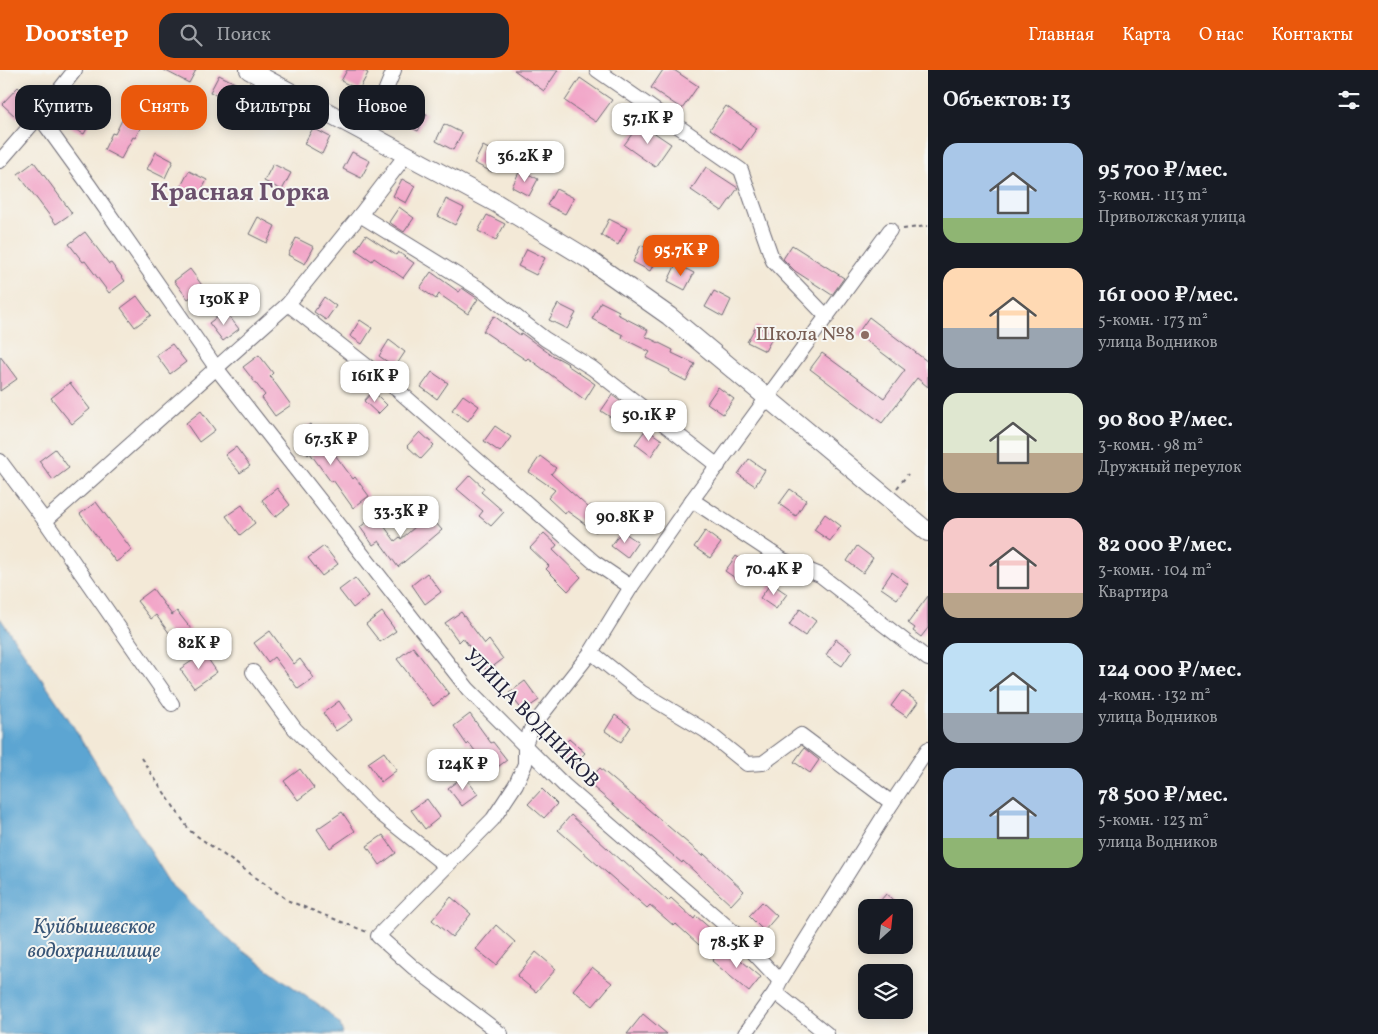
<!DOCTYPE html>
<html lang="ru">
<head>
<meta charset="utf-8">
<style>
	:root { --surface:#171b24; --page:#242831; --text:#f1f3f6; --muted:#9ea1a6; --accent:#ea580c }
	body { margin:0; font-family:Vollkorn,serif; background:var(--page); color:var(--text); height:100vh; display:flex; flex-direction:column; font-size:19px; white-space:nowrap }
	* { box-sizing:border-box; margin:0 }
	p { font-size:16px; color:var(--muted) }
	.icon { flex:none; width:28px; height:28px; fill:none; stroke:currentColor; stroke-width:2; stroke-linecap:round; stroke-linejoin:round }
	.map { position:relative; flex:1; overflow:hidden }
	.side { display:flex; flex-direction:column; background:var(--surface); width:450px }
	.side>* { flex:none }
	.hud { position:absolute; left:15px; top:15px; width:475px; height:45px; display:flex; gap:10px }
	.needle { width:32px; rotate:27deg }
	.tools { position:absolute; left:858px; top:829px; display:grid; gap:10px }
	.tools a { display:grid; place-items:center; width:55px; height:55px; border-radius:10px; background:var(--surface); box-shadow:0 2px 12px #0003; font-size:25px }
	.price { position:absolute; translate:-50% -42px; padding:0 11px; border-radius:10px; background:#fff; color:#222; font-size:16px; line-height:32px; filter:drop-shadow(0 1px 2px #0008) }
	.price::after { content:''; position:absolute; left:50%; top:30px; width:15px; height:11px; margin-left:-8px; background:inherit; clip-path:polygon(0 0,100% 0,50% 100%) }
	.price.active { background:var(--accent); color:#fff }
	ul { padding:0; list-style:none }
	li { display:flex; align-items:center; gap:15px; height:125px; padding:0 15px }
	li span { display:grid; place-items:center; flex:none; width:140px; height:100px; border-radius:15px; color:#555 }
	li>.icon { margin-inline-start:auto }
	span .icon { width:60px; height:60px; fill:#fffc; stroke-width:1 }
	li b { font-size:21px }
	h2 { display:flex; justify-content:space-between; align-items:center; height:60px; padding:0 15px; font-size:21px }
	.pill { padding:0 18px; border-radius:15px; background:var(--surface); box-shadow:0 2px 12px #0003; font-size:18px; line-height:45px }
	.pill.active { background:var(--accent); color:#fff }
	header { display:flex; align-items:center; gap:30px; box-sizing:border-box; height:70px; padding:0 25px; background:var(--accent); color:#fff }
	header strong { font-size:24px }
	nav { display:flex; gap:28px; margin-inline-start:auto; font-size:18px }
	.search { width:350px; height:45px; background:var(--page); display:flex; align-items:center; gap:12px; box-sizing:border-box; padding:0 18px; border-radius:15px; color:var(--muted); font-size:19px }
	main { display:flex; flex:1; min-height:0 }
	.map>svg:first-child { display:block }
	.water { fill:#5ba5d2; stroke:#3e6486 }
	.building { fill:#f2a5c8 }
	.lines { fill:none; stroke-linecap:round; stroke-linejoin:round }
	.minor-casing { stroke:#6b6872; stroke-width:16 }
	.major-casing { stroke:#6b6872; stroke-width:20 }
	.path { stroke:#6b6872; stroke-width:2; stroke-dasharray:4 4; stroke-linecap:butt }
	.minor { stroke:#fff; stroke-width:14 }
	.major { stroke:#fff; stroke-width:18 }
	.education-dot { fill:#8d6e63; stroke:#f6f6f2; stroke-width:2 }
	.labels { text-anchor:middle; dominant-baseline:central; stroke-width:4; stroke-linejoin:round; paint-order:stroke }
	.education-label { font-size:20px; fill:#785e54; stroke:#f6f6f2; text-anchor:end }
	.street-label { font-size:20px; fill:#22223b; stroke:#f6f6f2 }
	.water-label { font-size:21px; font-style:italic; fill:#395677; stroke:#f6f6f2 }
	.district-label { font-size:25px; font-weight:bold; fill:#6b506c; stroke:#f6f6f2 }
</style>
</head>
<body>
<header>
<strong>Doorstep</strong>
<div class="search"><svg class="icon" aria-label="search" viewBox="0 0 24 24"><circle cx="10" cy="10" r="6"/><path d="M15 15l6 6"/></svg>Поиск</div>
<nav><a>Главная</a><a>Карта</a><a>О нас</a><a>Контакты</a></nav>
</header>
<main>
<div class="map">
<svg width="928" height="964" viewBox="0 0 928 964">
	<rect width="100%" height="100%" fill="#f6f6f2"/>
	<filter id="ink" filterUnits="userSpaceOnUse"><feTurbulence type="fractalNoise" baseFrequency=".02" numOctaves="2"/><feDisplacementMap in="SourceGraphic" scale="10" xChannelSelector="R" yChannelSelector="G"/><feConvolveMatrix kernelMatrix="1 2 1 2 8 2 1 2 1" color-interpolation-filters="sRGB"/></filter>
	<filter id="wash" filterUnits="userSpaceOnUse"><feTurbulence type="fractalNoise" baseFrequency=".0096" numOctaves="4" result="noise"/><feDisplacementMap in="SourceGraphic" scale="20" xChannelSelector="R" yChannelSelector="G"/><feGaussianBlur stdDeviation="1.12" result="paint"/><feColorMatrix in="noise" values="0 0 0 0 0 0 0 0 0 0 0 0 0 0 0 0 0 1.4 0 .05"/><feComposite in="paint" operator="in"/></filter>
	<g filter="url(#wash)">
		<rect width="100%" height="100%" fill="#f3e9d7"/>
		<polygon class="water" points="0,548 68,648 172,816 236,876 329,943 340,954 343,964 0,964"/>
		<g id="blocks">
			<g class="building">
				<polygon points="164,0 196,0 189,13"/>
				<polygon points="347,0 362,0 368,3 359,20 341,11"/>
				<polygon points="514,0 558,0 544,21"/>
				<polygon points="663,0 674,0 698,16 682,39 651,18"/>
				<polygon points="219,5 237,14 228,31 210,22"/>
				<polygon points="580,8 612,30 596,52 565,31"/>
				<polygon points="18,17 27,25 23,29 29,35 17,48 2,34"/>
				<polygon points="261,32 279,41 270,58 252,49"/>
				<polygon points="409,35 427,44 418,61 400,52"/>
				<polygon points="726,36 757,58 741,80 710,59"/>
				<polygon points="75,38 93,47 84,64 66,55"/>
				<polygon points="126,42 144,51 135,68 133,67 121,89 104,80 112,63 115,64"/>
				<polygon points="640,53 671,74 655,97 624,75"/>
				<polygon points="444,54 462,63 453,80 436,71"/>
				<polygon points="313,58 330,67 322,84 304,74"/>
				<polygon points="483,76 500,85 492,102 474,93"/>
				<polygon points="156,82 173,91 165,108 147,99"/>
				<polygon points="352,82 370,91 361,108 343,99"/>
				<polygon points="34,92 72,143 56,154 18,104"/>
				<polygon points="273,94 291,103 282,120 264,111"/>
				<polygon points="706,97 738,118 722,141 691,120"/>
				<polygon points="520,100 538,109 529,126 512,117"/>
				<polygon points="189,101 207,110 198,127 180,118"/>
				<polygon points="402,109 415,116 406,133 393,126"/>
				<polygon points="556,119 574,128 565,144 547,135"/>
				<polygon points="446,129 464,138 455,155 438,146"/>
				<polygon points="399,137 414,148 404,162 389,152"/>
				<polygon points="487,145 505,154 496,170 478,161"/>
				<polygon points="258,147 275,156 267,173 249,164"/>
				<polygon points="609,149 627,158 618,175 601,165"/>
				<polygon points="85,162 109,194 111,193 125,211 109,223 85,191 83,192 69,174"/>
				<polygon points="366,165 396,185 398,182 414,193 403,208 374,188 372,191 356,180"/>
				<polygon points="296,168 314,177 305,194 288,185"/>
				<polygon points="641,175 659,184 650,201 633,192"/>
				<polygon points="792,175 844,208 832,225 795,201 783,189"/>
				<polygon points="527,179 545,188 536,205 518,196"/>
				<polygon points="676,194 694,203 685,220 668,211"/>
				<polygon points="190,199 204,218 188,229 174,211"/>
				<polygon points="431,202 459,222 462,218 478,229 468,244 439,224 436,229 420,218"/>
				<polygon points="714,221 731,230 723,247 705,237"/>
				<polygon points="137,226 151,245 135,257 121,238"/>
				<polygon points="324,227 336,236 326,250 314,242"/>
				<polygon points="601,232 619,241 617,244 648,260 645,266 673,280 672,283 695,294 686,311 669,302 670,300 646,288 650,282 622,268 623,265 592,249"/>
				<polygon points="558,234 576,243 567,259 549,250"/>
				<polygon points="225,241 239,259 223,271 209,253"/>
				<polygon points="494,246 520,265 521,263 550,284 565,292 568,294 567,295 595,314 585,330 528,288 526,290 483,261"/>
				<polygon points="869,247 928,292 928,317 917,308 882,353 810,299 822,283 884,328 905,300 857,264"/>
				<polygon points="360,250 372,258 362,274 350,266"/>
				<polygon points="756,256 774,265 765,281 747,272"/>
				<polygon points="389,270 405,282 395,297 379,286"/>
				<polygon points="172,274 186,292 170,304 156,285"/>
				<polygon points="259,285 273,303 270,306 291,335 275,346 262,328 265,325 243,297"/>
				<polygon points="0,286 17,309 0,321"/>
				<polygon points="432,302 448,313 437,329 421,317"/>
				<polygon points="70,313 90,339 72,354 51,328"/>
				<polygon points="718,317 734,329 723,344 707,333"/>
				<polygon points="373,321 387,335 378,344 364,331"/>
				<polygon points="463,325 479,336 468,351 452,340"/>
				<polygon points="612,325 628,337 618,352 601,341"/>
				<polygon points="201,341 215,360 199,372 186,353"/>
				<polygon points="310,354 331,383 333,382 353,409 355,407 369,426 353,438 333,410 331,412 310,383 308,385 294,366"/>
				<polygon points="495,356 511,367 500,382 484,371"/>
				<polygon points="646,359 662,370 651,386 635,374"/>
				<polygon points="420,362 434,375 421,389 407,376"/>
				<polygon points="236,377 250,396 240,403 225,385"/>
				<polygon points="55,379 69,398 53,410 39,391"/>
				<polygon points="540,386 556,398 551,404 589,438 591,435 607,446 596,462 567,441 565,444 548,428 555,420 529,402"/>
				<polygon points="749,389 765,400 755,416 738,404"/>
				<polygon points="470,405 484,418 481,422 504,442 491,456 479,446 483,441 457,419"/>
				<polygon points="277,418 290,435 275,447 262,430"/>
				<polygon points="790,419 806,430 796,446 779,434"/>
				<polygon points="96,432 132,480 116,492 80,444"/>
				<polygon points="242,435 255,453 240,465 226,446"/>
				<polygon points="825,444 841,456 830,471 814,460"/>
				<polygon points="376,445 395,471 400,467 401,469 429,445 442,460 398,497 379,471 373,475 360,457"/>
				<polygon points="622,461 638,472 627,488 611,476"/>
				<polygon points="705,461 721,473 710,488 694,477"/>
				<polygon points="544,463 557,475 553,480 581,507 568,521 546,499 549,496 530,478"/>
				<polygon points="324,476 338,494 322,506 308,488"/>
				<polygon points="857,476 873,488 863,503 847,491"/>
				<polygon points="736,486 752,497 741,512 725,501"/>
				<polygon points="892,502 908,514 897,529 881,518"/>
				<polygon points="427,503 441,522 425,534 412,515"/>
				<polygon points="355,508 369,526 353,538 339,520"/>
				<polygon points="771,513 787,524 776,539 760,528"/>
				<polygon points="153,519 172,545 177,541 191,559 175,571 156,545 151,549 137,531"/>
				<polygon points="928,526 928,558 921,567 913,561 915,558 908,553"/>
				<polygon points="800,539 816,551 805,566 789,555"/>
				<polygon points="382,542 396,561 380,572 366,554"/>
				<polygon points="461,542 485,574 489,570 503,589 487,601 463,568 459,572 445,553"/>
				<polygon points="270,561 294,594 300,589 314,608 298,619 274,587 268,592 254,573"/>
				<polygon points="836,569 852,581 842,596 826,585"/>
				<polygon points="413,577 449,624 433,636 397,589"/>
				<polygon points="204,583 217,602 194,618 180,599"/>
				<polygon points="525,611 539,630 523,641 509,623"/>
				<polygon points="902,621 918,632 907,647 891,636"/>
				<polygon points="339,631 352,650 336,661 323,643"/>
				<polygon points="470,644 491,673 493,672 507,690 491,702 469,673 467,675 454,656"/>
				<polygon points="615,645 631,657 621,672 605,661"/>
				<polygon points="569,669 585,683 572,697 556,683"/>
				<polygon points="804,678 819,690 810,703 794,692"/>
				<polygon points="384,682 397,700 381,712 368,693"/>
				<polygon points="600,698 703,786 704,784 744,821 731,835 683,791 682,793 587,712"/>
				<polygon points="300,699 314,718 298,730 284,711"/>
				<polygon points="464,706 478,724 462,736 448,718"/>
				<polygon points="542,719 557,734 544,748 528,734"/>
				<polygon points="427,729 440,747 425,759 411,740"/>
				<polygon points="342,742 355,761 330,778 317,759"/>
				<polygon points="571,745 621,791 623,790 668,831 671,828 694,849 696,846 712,860 699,875 676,854 674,856 650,835 647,838 558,760"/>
				<polygon points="383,765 396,783 380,795 367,776"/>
				<polygon points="886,824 903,838 874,838"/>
				<polygon points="451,827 471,844 452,867 432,850"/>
				<polygon points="762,832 777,846 764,861 749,846"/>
				<polygon points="496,855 515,872 496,895 476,879"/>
				<polygon points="725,877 761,907 749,922 712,891"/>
				<polygon points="536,882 556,899 536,922 517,906"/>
				<polygon points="592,897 612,913 593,936 573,920"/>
				<polygon points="643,944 667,964 627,964"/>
			</g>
		</g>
	</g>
	<g filter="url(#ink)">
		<use href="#blocks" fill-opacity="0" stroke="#6b6872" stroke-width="1"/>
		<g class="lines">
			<defs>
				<g id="minor">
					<polyline points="597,0 741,100 773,191 827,247"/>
					<polyline points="39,46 89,115 217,299 468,619 564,715 738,866 780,911"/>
					<polyline points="368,63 394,0"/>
					<polyline points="0,91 39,46 75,0"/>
					<polyline points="360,145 480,219 545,269 592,298 718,396"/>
					<polyline points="288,234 400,322 594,492 631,517"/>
					<polyline points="0,391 45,451 172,634"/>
					<polyline points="692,430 783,490 820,505 928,589"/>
					<polyline points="45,451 288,234 360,145 406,85"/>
					<polyline points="591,582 641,622 706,661 747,694 763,693 801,665 892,733"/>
					<polyline points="253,602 295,659 371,736 446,796"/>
					<polyline points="775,922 827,964"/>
					<polyline points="501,964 414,898 378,866 493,749 516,714 525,694 525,674 532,657 591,582 631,517 692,430 890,160"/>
					<polyline points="745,964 775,922 780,911 892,733 928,679"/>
				</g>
				<polyline id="major" points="249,0 496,133 588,189 669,246 928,462"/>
			</defs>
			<use href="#minor" class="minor-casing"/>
			<use href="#major" class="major-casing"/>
			<g class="path">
				<polyline points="903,159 928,156"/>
				<polyline points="897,418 908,404"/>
				<polyline points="141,688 190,761 289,831 367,862"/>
			</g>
			<use href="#minor" class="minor"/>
			<use href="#major" class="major"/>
		</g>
	</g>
	<circle class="education-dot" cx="865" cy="265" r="5"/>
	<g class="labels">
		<g class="education-label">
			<text x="855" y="265">Школа №8</text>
		</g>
		<g class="street-label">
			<text transform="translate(531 649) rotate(46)">УЛИЦА ВОДНИКОВ</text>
		</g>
		<g class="water-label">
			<text x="94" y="857">Куйбышевское<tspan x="94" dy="24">водохранилище</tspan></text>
		</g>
		<g class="district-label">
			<text x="240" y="123">Красная Горка</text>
		</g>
	</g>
</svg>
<div class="tools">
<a><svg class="needle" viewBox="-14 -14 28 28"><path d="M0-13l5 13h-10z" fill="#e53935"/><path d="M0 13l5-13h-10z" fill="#9ea1a6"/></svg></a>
<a><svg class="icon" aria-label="layers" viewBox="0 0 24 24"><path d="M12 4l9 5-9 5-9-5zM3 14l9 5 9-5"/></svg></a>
</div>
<b class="price" style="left:648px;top:75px">57.1K ₽</b>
<b class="price" style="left:525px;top:113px">36.2K ₽</b>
<b class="price active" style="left:681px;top:207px">95.7K ₽</b>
<b class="price" style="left:224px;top:256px">130K ₽</b>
<b class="price" style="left:375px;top:333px">161K ₽</b>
<b class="price" style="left:649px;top:372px">50.1K ₽</b>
<b class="price" style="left:331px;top:396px">67.3K ₽</b>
<b class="price" style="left:401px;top:468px">33.3K ₽</b>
<b class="price" style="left:625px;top:474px">90.8K ₽</b>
<b class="price" style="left:774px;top:526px">70.4K ₽</b>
<b class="price" style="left:199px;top:600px">82K ₽</b>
<b class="price" style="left:463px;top:721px">124K ₽</b>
<b class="price" style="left:737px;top:899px">78.5K ₽</b>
<div class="hud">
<a class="pill">Купить</a>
<a class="pill active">Снять</a>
<a class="pill">Фильтры</a>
<a class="pill">Новое</a>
</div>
</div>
<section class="side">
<h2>Объектов: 13<svg class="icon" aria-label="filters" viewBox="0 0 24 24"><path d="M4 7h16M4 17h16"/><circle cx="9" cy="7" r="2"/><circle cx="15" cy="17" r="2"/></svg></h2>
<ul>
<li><span style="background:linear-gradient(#a9c7e8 75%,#8fb573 0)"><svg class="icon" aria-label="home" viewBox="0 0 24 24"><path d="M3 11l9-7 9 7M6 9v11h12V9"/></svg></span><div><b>95 700 ₽/мес.</b><p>3-комн. · 113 m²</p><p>Приволжская улица</p></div></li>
<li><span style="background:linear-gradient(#ffd9b3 60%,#9aa5b1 0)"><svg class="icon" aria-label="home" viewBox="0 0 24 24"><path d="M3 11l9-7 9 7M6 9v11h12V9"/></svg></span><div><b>161 000 ₽/мес.</b><p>5-комн. · 173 m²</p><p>улица Водников</p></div></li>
<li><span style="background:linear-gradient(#dfe7d0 60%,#b9a48a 0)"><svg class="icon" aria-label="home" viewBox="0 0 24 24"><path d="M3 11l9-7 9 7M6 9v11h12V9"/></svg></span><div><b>90 800 ₽/мес.</b><p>3-комн. · 98 m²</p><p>Дружный переулок</p></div></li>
<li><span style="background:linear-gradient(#f6c9c9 75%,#b9a48a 0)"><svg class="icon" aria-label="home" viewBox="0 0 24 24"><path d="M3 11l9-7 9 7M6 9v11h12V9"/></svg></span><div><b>82 000 ₽/мес.</b><p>3-комн. · 104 m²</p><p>Квартира</p></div></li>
<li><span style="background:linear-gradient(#bfe0f5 70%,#9aa5b1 0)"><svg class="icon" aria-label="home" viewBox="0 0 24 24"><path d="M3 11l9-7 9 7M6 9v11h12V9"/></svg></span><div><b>124 000 ₽/мес.</b><p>4-комн. · 132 m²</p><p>улица Водников</p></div></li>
<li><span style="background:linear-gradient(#a9c7e8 70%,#8fb573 0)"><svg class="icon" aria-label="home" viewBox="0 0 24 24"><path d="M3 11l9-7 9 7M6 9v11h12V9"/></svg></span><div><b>78 500 ₽/мес.</b><p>5-комн. · 123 m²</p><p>улица Водников</p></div></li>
</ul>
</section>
</main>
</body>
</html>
